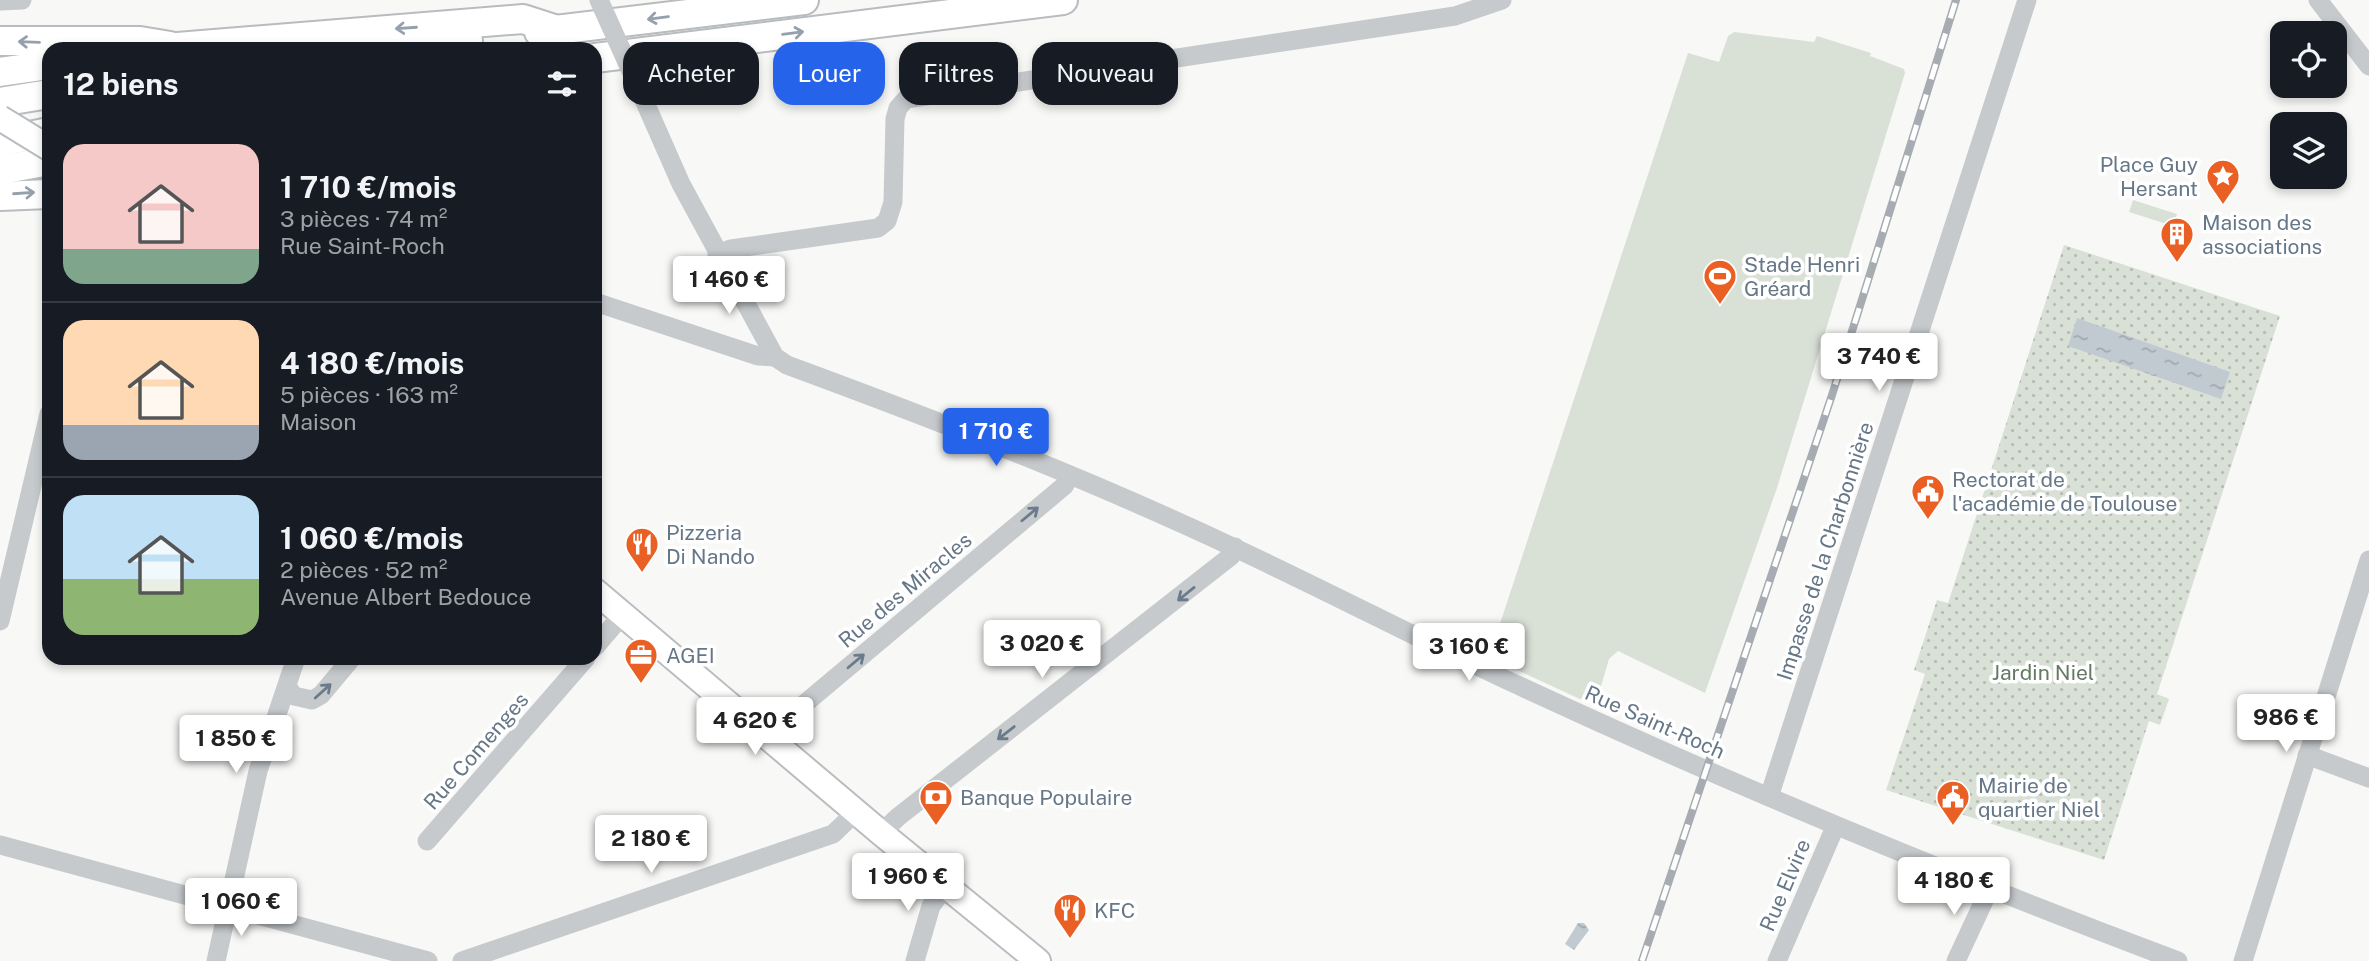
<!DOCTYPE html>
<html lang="fr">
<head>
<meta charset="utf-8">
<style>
	:root { --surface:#171b24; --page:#20242c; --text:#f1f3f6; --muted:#9ea1a6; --line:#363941; --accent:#2563eb }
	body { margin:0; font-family:"Public Sans",sans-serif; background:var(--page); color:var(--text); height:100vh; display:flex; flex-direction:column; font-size:26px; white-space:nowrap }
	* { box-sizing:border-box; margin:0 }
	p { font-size:23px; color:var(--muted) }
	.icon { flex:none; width:38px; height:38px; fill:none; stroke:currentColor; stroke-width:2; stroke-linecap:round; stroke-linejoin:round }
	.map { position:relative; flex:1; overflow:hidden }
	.panel { position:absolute; left:42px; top:42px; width:560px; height:623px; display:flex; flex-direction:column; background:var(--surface); border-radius:21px; box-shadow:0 4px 10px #0003 }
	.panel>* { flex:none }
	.banner { position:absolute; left:623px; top:42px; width:665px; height:63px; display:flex; gap:14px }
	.buttons { position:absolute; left:2270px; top:21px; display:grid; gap:14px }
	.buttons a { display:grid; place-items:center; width:77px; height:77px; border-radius:14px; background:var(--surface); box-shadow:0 4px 10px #0003; font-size:35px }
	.price { position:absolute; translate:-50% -60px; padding:0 16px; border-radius:7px; background:#fff; color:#222; font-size:23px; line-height:46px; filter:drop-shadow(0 2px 4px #0008) }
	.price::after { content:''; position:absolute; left:50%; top:42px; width:21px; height:16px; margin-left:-10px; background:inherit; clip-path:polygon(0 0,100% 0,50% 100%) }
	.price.selected { background:var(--accent); color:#fff }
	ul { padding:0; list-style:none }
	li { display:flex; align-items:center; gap:21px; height:175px; padding:0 21px }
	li+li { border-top:2px solid var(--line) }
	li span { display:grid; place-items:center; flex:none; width:196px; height:140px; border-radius:21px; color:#555 }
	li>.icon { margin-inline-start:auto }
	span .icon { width:84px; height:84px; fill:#fffc; stroke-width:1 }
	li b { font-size:30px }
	h2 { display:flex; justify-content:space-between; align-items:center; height:84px; padding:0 21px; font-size:30px }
	.tag { padding:0 24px; border-radius:21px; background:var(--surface); box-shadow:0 4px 10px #0003; font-size:24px; line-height:63px }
	.tag.selected { background:var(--accent); color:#fff }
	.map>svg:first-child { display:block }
	.grass { fill:#d9e1d7 }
	.garden { fill:url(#garden-dots) }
	.water { fill:url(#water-ripples) }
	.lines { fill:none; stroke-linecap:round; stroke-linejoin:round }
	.major-casing { stroke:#b9bdc1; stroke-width:28 }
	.highway-casing { stroke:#b8bcbf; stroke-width:32 }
	.minor { stroke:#c6cacd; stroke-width:19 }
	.major { stroke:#fff; stroke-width:24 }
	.highway { stroke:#fff; stroke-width:28 }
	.rail-casing { stroke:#a6acb2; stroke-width:8 }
	.rail { stroke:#fff; stroke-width:5; stroke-dasharray:16; stroke-linecap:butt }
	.major-bridge-casing { stroke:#b9bdc1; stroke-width:28; stroke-linecap:butt }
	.minor-bridge { stroke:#c6cacd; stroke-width:19 }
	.major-bridge { stroke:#fff; stroke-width:24 }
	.oneway { stroke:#94a0ac }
	.oneway2 { stroke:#6b7b8b }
	.labels { text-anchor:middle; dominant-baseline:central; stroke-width:7; stroke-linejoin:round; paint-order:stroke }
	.poi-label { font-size:21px; fill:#678; stroke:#fff; text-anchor:start }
	.street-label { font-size:21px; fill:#678; stroke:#fff }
	.park-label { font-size:21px; fill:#657a62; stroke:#fff }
</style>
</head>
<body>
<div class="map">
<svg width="2369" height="961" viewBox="0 0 2369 961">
	<defs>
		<pattern id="garden-dots" width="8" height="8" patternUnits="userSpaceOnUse" patternTransform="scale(1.75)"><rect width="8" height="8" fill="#d9e1d7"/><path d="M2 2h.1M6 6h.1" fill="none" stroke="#b4bbb4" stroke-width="1.8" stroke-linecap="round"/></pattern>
		<pattern id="water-ripples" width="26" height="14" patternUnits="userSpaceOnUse" patternTransform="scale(1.75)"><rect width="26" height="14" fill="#c1cad0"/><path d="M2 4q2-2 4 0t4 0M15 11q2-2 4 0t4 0" fill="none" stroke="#a1a9af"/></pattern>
	</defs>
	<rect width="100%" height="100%" fill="#f8f9f6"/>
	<g class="grass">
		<polygon points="1734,32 1814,42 1817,36 1871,53 1870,56 1904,69 1905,73 1777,488 1705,693 1618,651 1609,659 1600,690 1587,686 1582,700 1489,657 1688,53 1719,62 1728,36"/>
		<polygon points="2133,200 2177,214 2173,226 2129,212"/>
	</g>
	<polygon class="garden" points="2064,245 2280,316 2157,694 2169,699 2160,725 2149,721 2104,860 1886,790 1925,674 1914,670 1937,600 1948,603"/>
	<g class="water">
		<polygon points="2077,318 2230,372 2221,399 2068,346"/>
		<polygon points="1578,923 1584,923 1589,930 1574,950 1565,944"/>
	</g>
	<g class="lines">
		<defs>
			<polyline id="major" points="595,591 881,833 1038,961"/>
			<g id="highway">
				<polyline points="539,32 804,0"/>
				<polyline points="0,41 140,41 170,46"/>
				<polyline points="153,49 523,19 557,30"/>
				<polyline points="403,49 468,41"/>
				<polyline points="595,58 1063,0"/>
				<polyline points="0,72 49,65"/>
				<polyline points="0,102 49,94"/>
				<polyline points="0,142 49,132"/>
				<polyline points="0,170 49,161"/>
				<polyline points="0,196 49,194"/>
			</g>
		</defs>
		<use href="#major" class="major-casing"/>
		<use href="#highway" class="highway-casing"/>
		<g class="minor">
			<polyline points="2318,0 2369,66"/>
			<polyline points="0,1 22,0"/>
			<path d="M640,91L681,184L775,357L787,365C939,421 1091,480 1237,549C1329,592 1419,639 1511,682C1730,784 1952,876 2178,961"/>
			<polyline points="717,254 731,249 878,228 887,221 893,202 895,119 898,108 906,99 1455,16 1502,0"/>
			<polyline points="595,302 758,356 775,357"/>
			<polyline points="0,621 49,414"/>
			<polyline points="595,647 623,614"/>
			<polyline points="288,688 294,696 312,700 321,695 352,658"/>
			<polyline points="768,738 790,716 1064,486 1070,476"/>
			<polyline points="2307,755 2369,778"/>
			<polyline points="1769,797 2027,0"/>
			<polyline points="881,833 898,817 1231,556 1235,547"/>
			<polyline points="427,841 586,658"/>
			<polyline points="0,845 428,961"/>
			<polyline points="216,961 258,771 296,658"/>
			<polyline points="462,961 833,834 856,812"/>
			<polyline points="915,961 931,906 945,887"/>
			<polyline points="1777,961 1835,827"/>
			<polyline points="1956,961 1989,890"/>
			<polyline points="2243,961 2369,560"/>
		</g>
		<use href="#major" class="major"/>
		<use href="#highway" class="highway"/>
		<defs>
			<polyline id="rail" points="1642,961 1832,395 1956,0"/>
		</defs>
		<use href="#rail" class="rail-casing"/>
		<use href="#rail" class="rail"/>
		<defs>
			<polyline id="major-bridge" points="0,118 49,148"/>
		</defs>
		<use href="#major-bridge" class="major-bridge-casing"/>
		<polyline class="minor-bridge" points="599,0 640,91"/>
		<use href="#major-bridge" class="major-bridge"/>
	</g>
	<defs><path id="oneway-shaft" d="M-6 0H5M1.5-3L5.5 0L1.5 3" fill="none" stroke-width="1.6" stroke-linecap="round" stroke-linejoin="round" transform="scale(1.75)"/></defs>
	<g class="oneway">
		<use href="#oneway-shaft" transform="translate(658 18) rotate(173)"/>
		<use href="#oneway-shaft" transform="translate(406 28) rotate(176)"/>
		<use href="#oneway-shaft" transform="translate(793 33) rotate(-7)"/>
		<use href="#oneway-shaft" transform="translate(29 42) rotate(-178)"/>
		<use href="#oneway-shaft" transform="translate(24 193) rotate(-4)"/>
	</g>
	<g class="oneway2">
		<use href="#oneway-shaft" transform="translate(1030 514) rotate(-40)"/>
		<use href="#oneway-shaft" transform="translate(1186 594) rotate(141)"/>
		<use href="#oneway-shaft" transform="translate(856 661) rotate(-40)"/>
		<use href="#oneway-shaft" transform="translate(323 691) rotate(-42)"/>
		<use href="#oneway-shaft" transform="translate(1006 733) rotate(142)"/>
	</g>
	<defs>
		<symbol id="sight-pin" viewBox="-11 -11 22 30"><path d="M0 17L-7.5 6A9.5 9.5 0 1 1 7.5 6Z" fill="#ea6024" stroke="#fff"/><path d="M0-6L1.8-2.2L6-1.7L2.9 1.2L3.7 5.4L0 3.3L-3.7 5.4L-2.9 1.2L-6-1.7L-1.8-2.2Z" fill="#fff"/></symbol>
		<symbol id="building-pin" viewBox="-11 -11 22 30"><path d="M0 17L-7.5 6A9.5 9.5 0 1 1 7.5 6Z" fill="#ea6024" stroke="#fff"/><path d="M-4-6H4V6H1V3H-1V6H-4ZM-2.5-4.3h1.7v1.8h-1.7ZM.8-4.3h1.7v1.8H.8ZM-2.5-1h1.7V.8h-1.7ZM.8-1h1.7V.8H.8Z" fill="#fff"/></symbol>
		<symbol id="stadium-pin" viewBox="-11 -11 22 30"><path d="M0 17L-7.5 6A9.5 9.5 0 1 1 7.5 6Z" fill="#ea6024" stroke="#fff"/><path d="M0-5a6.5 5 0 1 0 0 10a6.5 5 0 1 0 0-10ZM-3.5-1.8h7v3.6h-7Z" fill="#fff"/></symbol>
		<symbol id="civic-pin" viewBox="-11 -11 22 30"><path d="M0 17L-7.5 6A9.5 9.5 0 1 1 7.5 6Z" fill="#ea6024" stroke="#fff"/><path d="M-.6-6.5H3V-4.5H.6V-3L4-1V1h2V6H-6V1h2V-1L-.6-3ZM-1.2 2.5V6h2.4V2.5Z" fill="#fff"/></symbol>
		<symbol id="restaurant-pin" viewBox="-11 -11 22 30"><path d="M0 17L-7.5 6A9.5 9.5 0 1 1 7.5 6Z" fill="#ea6024" stroke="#fff"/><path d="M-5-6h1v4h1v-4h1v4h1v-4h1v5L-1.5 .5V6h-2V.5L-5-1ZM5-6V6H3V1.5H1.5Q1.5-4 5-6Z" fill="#fff"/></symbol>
		<symbol id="office-pin" viewBox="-11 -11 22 30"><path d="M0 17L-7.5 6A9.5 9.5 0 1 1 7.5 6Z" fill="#ea6024" stroke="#fff"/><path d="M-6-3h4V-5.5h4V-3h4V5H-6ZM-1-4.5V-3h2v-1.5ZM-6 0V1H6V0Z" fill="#fff"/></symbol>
		<symbol id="bank-pin" viewBox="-11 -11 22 30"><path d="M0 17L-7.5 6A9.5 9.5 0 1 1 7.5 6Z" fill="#ea6024" stroke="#fff"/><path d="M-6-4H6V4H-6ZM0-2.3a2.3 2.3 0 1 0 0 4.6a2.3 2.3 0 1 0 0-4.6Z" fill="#fff"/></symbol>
	</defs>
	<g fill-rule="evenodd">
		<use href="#sight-pin" x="2204" y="157" width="38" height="52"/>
		<use href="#building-pin" x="2158" y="215" width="38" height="52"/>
		<use href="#stadium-pin" x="1701" y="257" width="38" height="52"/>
		<use href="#civic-pin" x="1909" y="472" width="38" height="52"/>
		<use href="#restaurant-pin" x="623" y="525" width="38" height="52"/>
		<use href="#office-pin" x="622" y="636" width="38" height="52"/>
		<use href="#bank-pin" x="917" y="778" width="38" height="52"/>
		<use href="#civic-pin" x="1934" y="778" width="38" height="52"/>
		<use href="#restaurant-pin" x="1051" y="891" width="38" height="52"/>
	</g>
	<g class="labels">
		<g class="poi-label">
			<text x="2198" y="164" text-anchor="end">Place Guy<tspan x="2198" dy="24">Hersant</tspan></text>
			<text x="2202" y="222">Maison des<tspan x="2202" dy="24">associations</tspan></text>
			<text x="1744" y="264">Stade Henri<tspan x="1744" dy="24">Gréard</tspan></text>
			<text x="1952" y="479">Rectorat de<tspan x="1952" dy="24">l'académie de Toulouse</tspan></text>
			<text x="666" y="532">Pizzeria<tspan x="666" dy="24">Di Nando</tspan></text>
			<text x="666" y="655">AGEI</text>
			<text x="1978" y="785">Mairie de<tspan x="1978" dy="24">quartier Niel</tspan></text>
			<text x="960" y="797">Banque Populaire</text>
			<text x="1094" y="910">KFC</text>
		</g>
		<g class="street-label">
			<text transform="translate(1825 551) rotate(-72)">Impasse de la Charbonnière</text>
			<text transform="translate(905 590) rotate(-40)">Rue des Miracles</text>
			<text transform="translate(1655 722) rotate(24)">Rue Saint-Roch</text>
			<text transform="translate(476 751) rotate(-49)">Rue Comenges</text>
			<text transform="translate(1785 885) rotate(-67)">Rue Elvire</text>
		</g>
		<g class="park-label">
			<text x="2043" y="672">Jardin Niel</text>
		</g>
	</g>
</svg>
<div class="buttons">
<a><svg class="icon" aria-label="locate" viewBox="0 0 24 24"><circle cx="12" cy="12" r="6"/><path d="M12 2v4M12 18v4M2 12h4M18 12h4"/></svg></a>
<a><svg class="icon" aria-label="layers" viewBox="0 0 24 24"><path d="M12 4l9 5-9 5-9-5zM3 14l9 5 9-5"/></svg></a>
</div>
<b class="price" style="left:729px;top:316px">1 460 €</b>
<b class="price" style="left:1879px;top:393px">3 740 €</b>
<b class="price selected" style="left:996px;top:468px">1 710 €</b>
<b class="price" style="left:1042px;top:680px">3 020 €</b>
<b class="price" style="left:1469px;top:683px">3 160 €</b>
<b class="price" style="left:2286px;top:754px">986 €</b>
<b class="price" style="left:755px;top:757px">4 620 €</b>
<b class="price" style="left:236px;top:775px">1 850 €</b>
<b class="price" style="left:651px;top:875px">2 180 €</b>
<b class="price" style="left:908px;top:913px">1 960 €</b>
<b class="price" style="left:1954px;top:917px">4 180 €</b>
<b class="price" style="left:241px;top:938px">1 060 €</b>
<div class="banner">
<a class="tag">Acheter</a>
<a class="tag selected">Louer</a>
<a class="tag">Filtres</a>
<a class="tag">Nouveau</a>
</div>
<section class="panel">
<h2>12 biens<svg class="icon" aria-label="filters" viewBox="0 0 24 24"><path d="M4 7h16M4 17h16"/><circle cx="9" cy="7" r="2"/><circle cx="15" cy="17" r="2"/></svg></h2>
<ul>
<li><span style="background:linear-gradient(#f6c9c9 75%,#7fa58c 0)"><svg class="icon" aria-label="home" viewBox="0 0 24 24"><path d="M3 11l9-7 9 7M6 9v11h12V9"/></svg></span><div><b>1 710 €/mois</b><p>3 pièces · 74 m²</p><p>Rue Saint-Roch</p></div></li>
<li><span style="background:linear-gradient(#ffd9b3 75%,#9aa5b1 0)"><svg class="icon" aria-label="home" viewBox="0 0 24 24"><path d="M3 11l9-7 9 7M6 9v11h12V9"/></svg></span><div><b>4 180 €/mois</b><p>5 pièces · 163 m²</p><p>Maison</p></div></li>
<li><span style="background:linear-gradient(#bfe0f5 60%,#8fb573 0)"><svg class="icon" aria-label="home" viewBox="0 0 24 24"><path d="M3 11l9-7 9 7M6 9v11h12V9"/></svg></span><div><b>1 060 €/mois</b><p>2 pièces · 52 m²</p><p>Avenue Albert Bedouce</p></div></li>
</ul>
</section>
</div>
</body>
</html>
